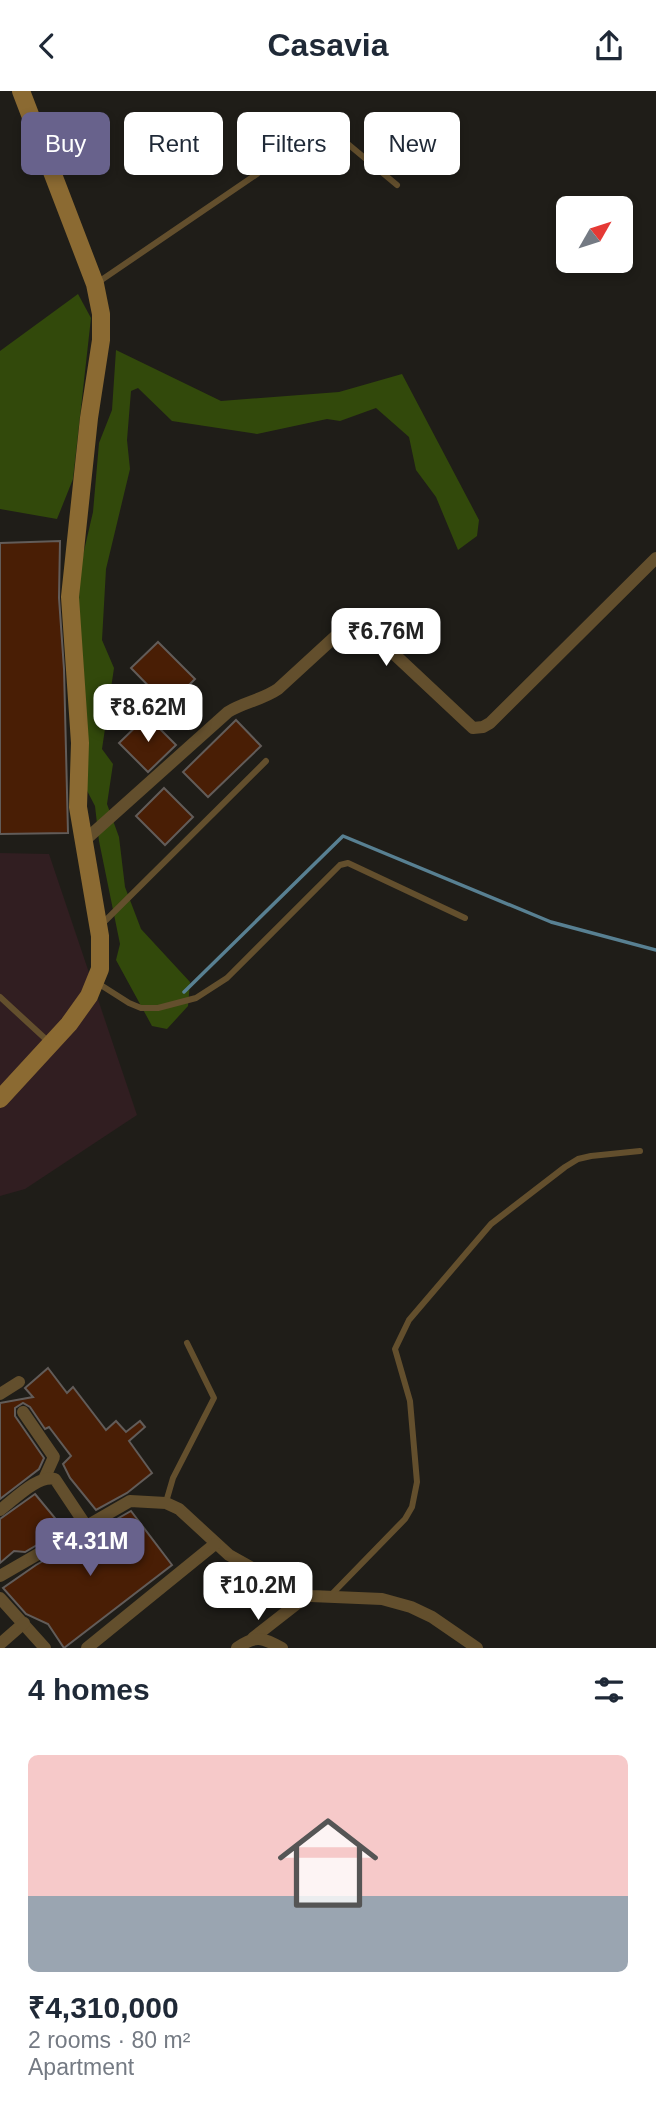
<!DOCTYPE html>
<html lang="en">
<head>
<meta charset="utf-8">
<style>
	:root { --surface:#fff; --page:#f6f6f7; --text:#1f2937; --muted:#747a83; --accent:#68628c }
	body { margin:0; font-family:Arial,sans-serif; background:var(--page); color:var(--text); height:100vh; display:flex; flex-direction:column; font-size:26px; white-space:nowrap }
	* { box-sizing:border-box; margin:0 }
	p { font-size:23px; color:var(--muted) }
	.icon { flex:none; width:38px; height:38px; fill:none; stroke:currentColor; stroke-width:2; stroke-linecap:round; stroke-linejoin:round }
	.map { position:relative; height:1557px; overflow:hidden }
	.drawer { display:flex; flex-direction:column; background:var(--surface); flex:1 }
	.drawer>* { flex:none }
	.banner { position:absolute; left:21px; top:21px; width:614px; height:63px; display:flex; gap:14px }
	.needle { width:46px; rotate:51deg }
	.tools { position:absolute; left:556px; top:105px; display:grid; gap:14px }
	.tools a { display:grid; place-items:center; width:77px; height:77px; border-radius:10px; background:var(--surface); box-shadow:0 4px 10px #0003; font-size:35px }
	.price { position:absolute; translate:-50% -60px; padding:0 16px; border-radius:14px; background:#fff; color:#222; font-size:23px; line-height:46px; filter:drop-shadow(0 2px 4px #0008) }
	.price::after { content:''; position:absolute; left:50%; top:42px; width:21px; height:16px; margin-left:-10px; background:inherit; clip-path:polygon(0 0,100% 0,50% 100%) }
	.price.selected { background:var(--accent); color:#fff }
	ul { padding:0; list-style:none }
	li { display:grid; align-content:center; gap:14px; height:371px; padding:0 28px }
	li span { display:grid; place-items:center; height:217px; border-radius:10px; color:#555 }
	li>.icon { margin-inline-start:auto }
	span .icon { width:126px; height:126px; fill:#fffc; stroke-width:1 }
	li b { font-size:30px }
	h2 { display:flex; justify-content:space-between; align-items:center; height:84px; padding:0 28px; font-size:30px }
	.pill { padding:0 24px; border-radius:10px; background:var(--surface); box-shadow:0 4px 10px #0003; font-size:24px; line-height:63px }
	.pill.selected { background:var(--accent); color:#fff }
	header { display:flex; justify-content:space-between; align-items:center; height:91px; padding:0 28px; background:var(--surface); font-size:32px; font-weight:700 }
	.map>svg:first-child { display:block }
	.industrial { fill:#311e21 }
	.green { fill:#32490b }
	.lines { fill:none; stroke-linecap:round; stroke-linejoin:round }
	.stream { stroke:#588092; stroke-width:3.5 }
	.building { fill:#491e05; stroke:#625c59; stroke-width:2 }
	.lane { stroke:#634f2d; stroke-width:6 }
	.street { stroke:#634f2d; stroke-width:12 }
	.secondary { stroke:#8b6a32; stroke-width:18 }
</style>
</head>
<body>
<header><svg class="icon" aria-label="back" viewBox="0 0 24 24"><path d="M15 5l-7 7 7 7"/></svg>Casavia<svg class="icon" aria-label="share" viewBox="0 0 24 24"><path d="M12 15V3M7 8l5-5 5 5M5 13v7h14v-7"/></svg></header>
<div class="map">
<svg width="656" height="1557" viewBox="0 0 656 1557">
	<rect width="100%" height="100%" fill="#1f1d18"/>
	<polygon class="industrial" points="0,762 49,763 137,1024 25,1098 0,1105"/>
	<g class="green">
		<polygon points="78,203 91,227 73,388 57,428 0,418 0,260"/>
		<polygon points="116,259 221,310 339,301 402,283 479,429 477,445 458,459 436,406 416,379 409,346 376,317 340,330 327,328 257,343 172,330 138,297 131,300 127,349 130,378 106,478 102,549 114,577 102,658 113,673 107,713 119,746 125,796 141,838 190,891 188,915 167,938 152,935 116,869 120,853 99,750 95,715 83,692 78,540 80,477 93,421 99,352 112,319"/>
	</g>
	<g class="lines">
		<polyline class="stream" points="184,901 343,745 551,831 656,859"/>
	</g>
	<g class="building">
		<polygon points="60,450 59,507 64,578 68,742 0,743 0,452"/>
		<polygon points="158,551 195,588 168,615 131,577"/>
		<polygon points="147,625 176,654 148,681 119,652"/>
		<polygon points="236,629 261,655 208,706 183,681"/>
		<polygon points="164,697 193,726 165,754 136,725"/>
		<polygon points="48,1277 67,1302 73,1296 106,1339 116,1330 126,1341 140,1330 145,1336 129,1350 152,1382 127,1402 96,1419 70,1387 63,1373 71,1365 49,1336 45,1338 30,1316 23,1312 15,1317 15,1325 44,1367 39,1378 0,1408 0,1312 33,1306 25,1297"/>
		<polygon points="35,1403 64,1438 25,1461 14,1460 0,1472 0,1428"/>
		<polygon points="131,1420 172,1474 64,1557 48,1533 26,1523 3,1497 36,1474"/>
	</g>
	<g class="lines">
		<g class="lane">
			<polyline points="97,192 257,83 305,40 319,31 324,33 397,94"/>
			<polyline points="101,834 266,670"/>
			<polyline points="96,891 129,912 141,917 158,917 196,907 227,887 340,774 348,772 465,827"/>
			<polyline points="0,906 50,952"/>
			<polyline points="166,1411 173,1387 214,1307 187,1252"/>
			<polyline points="331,1504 405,1428 412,1416 417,1391 410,1310 395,1258 409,1229 491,1133 565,1076 578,1068 591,1065 640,1060"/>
		</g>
		<g class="street">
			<path d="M84,750L228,621C244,611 262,609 278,598L351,531L357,529L362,533L473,637L483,636L490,632L656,467"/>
			<polyline points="0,1303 19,1291"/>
			<polyline points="23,1321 54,1366 44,1388"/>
			<path d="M0,1419C14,1409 37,1384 55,1388L87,1436"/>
			<polyline points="0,1485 130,1410 166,1412 179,1418 229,1464 290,1498 311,1505 382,1508 411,1516 432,1526 477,1557"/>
			<polyline points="0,1507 45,1557"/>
			<polyline points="253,1547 308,1504"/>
			<polyline points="0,1553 24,1532"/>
			<polyline points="87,1557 215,1453"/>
			<path d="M237,1557C257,1543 262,1547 282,1557"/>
		</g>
		<polyline class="secondary" points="0,1008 69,933 89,905 100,878 100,845 78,716 80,652 70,506 89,327 101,249 101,223 95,193 21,0"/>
	</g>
</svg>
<div class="tools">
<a><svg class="needle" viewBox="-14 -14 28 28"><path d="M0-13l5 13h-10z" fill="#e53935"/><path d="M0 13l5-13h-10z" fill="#747a83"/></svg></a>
</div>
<b class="price" style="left:386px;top:577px">₹6.76M</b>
<b class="price" style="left:148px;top:653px">₹8.62M</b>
<b class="price selected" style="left:90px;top:1487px">₹4.31M</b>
<b class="price" style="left:258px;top:1531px">₹10.2M</b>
<div class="banner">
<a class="pill selected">Buy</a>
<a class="pill">Rent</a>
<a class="pill">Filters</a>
<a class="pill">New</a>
</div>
</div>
<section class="drawer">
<h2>4 homes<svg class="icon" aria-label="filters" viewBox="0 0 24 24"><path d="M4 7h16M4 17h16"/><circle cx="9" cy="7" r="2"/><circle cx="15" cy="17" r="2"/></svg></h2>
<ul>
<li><span style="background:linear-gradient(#f6c9c9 65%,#9aa5b1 0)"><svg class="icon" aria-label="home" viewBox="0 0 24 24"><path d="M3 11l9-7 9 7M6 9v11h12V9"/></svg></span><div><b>₹4,310,000</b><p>2 rooms · 80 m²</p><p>Apartment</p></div></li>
</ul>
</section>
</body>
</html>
